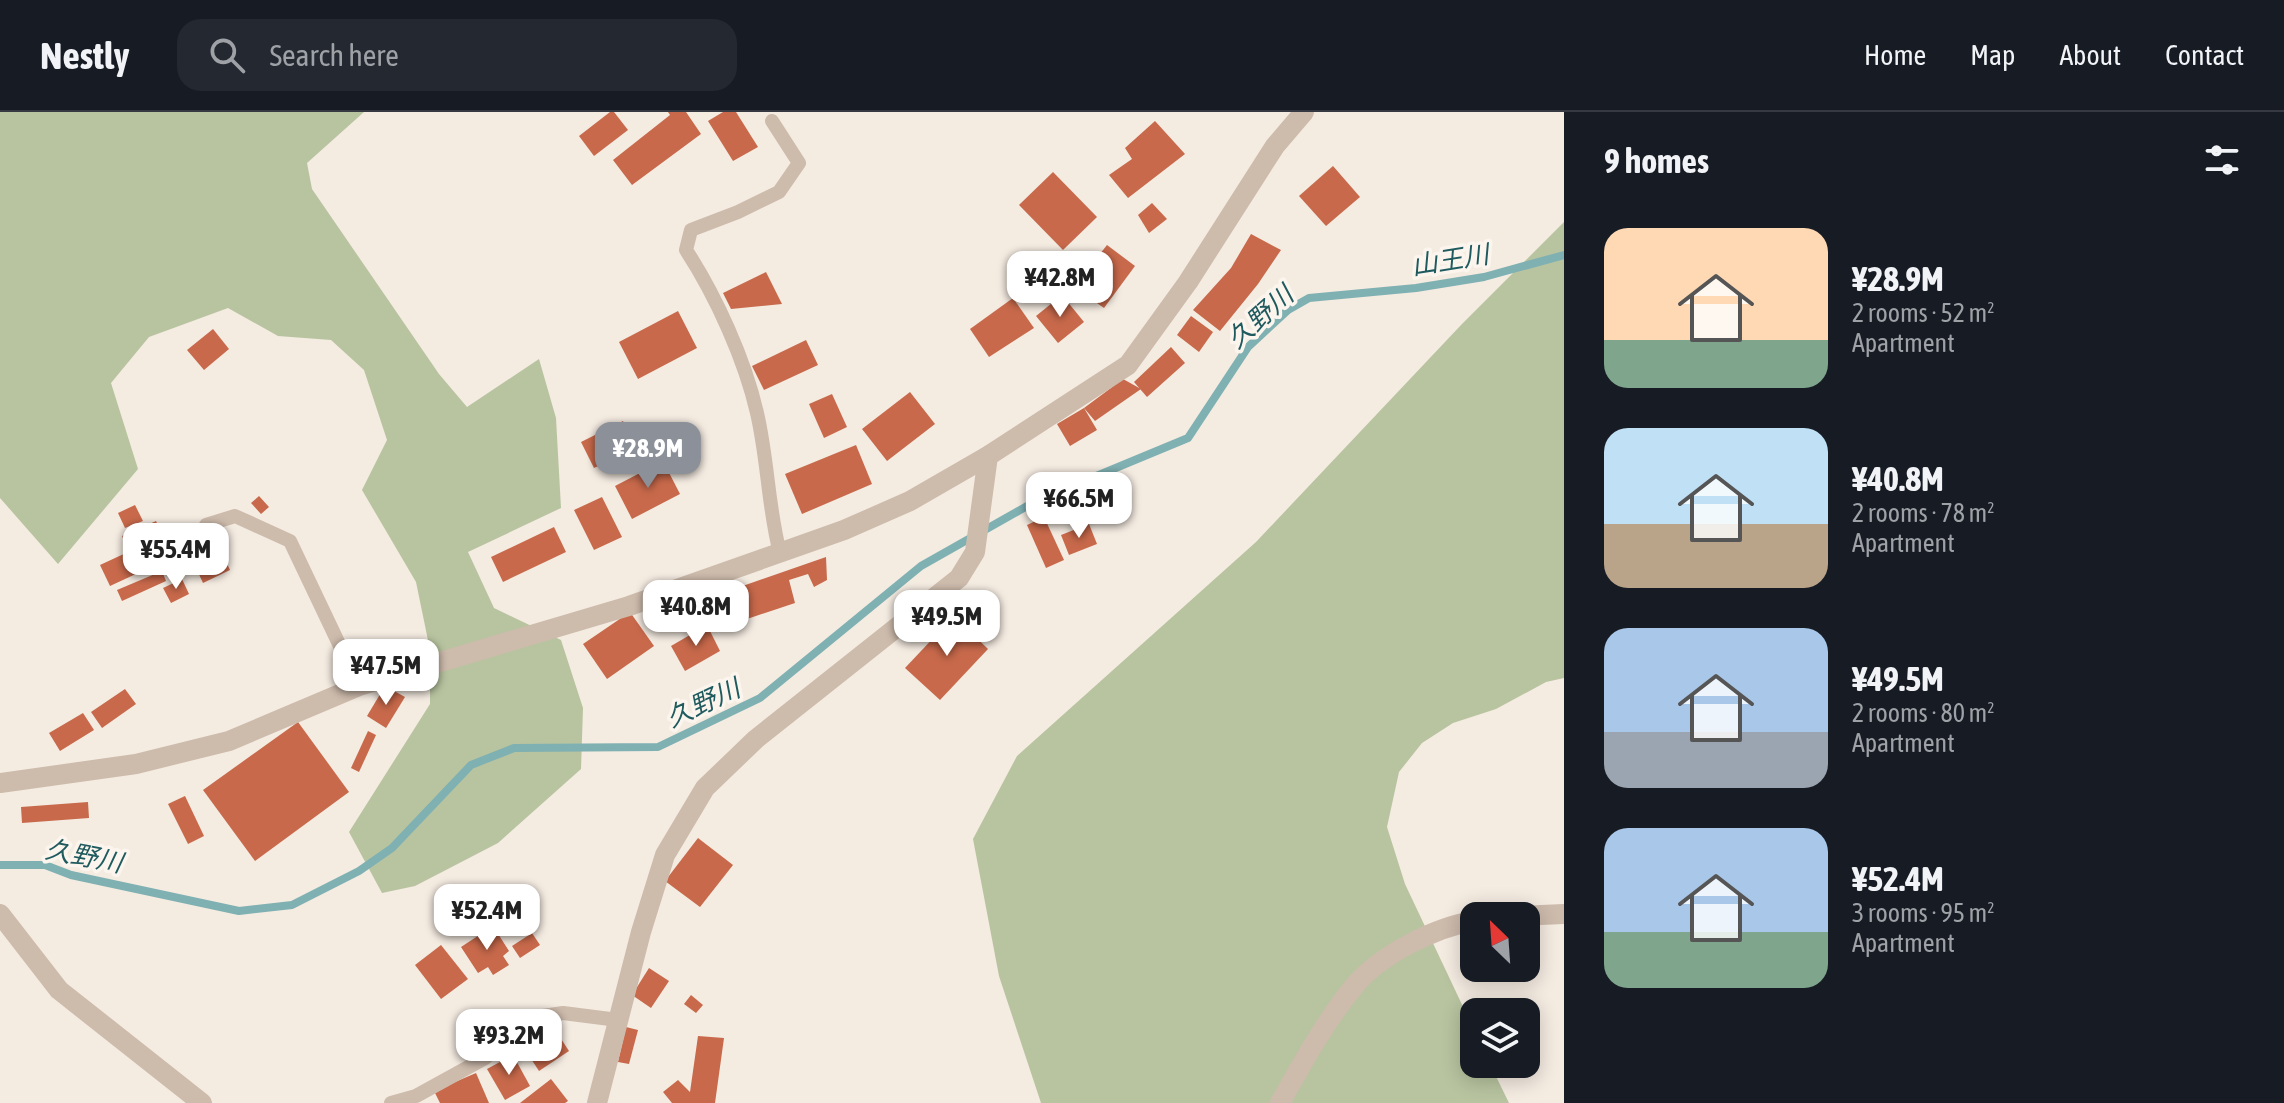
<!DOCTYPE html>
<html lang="en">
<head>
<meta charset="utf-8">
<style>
	:root { --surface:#171b24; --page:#242831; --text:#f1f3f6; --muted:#9ea1a6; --line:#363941; --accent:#8c9099 }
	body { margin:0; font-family:"Asap Condensed","Noto Sans JP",sans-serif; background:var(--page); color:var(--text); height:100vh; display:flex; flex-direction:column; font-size:30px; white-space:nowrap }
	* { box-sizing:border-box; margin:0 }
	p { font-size:26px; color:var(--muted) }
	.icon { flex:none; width:44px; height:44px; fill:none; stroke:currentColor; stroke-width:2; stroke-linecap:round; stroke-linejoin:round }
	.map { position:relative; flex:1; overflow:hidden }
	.panel { display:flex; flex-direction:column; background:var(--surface); width:720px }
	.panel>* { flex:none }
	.needle { width:52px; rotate:335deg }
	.tools { position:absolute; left:1460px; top:790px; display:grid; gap:16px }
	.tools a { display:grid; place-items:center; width:80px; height:80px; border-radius:16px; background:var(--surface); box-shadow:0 4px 20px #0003; font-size:40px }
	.price { position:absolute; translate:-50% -68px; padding:0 18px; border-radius:16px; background:#fff; color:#222; font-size:26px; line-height:52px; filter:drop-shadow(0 2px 4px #0008) }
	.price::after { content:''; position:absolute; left:50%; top:48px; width:24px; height:18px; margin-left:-12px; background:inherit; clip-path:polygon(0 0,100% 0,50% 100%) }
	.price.on { background:var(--accent); color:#fff }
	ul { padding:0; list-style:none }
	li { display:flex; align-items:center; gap:24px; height:200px; padding:0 40px }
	li span { display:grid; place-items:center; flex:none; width:224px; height:160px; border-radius:24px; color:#555 }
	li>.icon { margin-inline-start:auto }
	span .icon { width:96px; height:96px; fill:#fffc; stroke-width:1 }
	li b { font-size:34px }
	h2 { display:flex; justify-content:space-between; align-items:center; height:96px; padding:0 40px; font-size:34px }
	header { display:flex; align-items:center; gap:48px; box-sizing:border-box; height:112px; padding:0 40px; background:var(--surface); border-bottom:2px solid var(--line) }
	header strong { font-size:38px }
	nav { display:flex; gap:44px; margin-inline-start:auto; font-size:28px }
	.search { width:560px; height:72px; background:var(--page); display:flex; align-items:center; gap:20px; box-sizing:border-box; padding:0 28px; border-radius:24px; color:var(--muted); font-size:30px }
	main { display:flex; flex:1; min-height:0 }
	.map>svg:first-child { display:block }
	.green { fill:#b8c4a0 }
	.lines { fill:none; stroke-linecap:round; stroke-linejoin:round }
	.stream { stroke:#7fb0b2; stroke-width:8 }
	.building { fill:#c8694b }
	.service { stroke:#cdbbac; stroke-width:14 }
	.tertiary { stroke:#cdbbac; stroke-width:20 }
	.labels { text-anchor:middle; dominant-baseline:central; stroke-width:7; stroke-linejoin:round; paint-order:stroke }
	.water-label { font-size:26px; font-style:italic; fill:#1f5a5e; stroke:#fbf5ee }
</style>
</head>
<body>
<header>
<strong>Nestly</strong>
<div class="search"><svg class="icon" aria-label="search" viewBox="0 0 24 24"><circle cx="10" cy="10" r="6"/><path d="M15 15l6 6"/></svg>Search here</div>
<nav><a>Home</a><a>Map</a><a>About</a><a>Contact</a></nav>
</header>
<main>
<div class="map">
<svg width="1564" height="991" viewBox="0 0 1564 991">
	<rect width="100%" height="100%" fill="#f4ebe1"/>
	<g class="green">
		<polygon points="0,0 364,0 307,51 312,77 439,262 467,295 539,247 556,306 561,396 468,440 494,496 561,528 583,596 581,657 498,731 415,774 382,781 349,720 430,592 430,538 416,470 362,378 387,328 364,258 331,228 278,224 228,196 149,225 111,271 138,357 58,452 0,386"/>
		<polygon points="1564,110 1564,566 1546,570 1496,597 1453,611 1422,631 1399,660 1387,715 1405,772 1474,918 1474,952 1490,952 1509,991 1041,991 999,864 973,727 1017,644 1256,430 1462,212"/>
	</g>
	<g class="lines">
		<polyline class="stream" points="0,753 45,753 71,763 239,799 292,793 359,759 392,736 471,653 514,636 658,635 760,586 921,454 1036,389 1188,326 1248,235 1288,198 1309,186 1416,176 1484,165 1564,143"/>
	</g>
	<g class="building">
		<polygon points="610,0 614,0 628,18 594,44 579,24"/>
		<polygon points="668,0 686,0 701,22 632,73 613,48 670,3"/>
		<polygon points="723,0 736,0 758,35 733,49 708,9"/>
		<polygon points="1155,9 1185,42 1128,86 1109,63 1132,47 1125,36"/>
		<polygon points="1333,54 1360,85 1326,114 1299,84"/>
		<polygon points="1053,60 1097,105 1063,138 1019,93"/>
		<polygon points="1152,91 1167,107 1149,121 1138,103"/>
		<polygon points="1251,122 1281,138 1258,172 1220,219 1193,198 1231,156"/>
		<polygon points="1107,133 1135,154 1104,196 1074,175"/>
		<polygon points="766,160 782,192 731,197 723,181"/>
		<polygon points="1062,183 1084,210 1058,231 1036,204"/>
		<polygon points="1013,186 1034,216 989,245 970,217"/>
		<polygon points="678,199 697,236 638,267 619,230"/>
		<polygon points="1191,204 1213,220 1199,240 1177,223"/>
		<polygon points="213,217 229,237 204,258 187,238"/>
		<polygon points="806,228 818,253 764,278 752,254"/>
		<polygon points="1171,235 1185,251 1147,285 1134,270"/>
		<polygon points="1123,267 1141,277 1095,309 1084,296 1097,318 1070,334 1057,312 1084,296"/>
		<polygon points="910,280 935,312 887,349 862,317"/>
		<polygon points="832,282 847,315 824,326 809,292"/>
		<polygon points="623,309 636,336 594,356 581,330"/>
		<polygon points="856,333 872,372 802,402 785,362"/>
		<polygon points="663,349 680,382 632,407 615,374"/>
		<polygon points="259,384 269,395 261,402 251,391"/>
		<polygon points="602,385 622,425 594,438 574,398"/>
		<polygon points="135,393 143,409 125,416 118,401"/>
		<polygon points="1044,405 1064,448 1046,456 1027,413"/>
		<polygon points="156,409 161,420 127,435 122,424"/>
		<polygon points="1089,412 1097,432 1069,443 1061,423"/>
		<polygon points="554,415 566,440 503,470 491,445"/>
		<polygon points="178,421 187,440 144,461 134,442"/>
		<polygon points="217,430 230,458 203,471 190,443"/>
		<polygon points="128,440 138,461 110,474 100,453"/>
		<polygon points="826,445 827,468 814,475 808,462 789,468 795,491 744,508 734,477"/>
		<polygon points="162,459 166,469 122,489 117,478"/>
		<polygon points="182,467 189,482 171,491 163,476"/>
		<polygon points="630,500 654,534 607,567 583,532"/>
		<polygon points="954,504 988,537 940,588 905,556"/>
		<polygon points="707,513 720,539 685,559 671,534"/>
		<polygon points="385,574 405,585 386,616 367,604"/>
		<polygon points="125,577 136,592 102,616 91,600"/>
		<polygon points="83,601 94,618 60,639 49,621"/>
		<polygon points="298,610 349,680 255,749 203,678"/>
		<polygon points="368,619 376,623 359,660 351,656"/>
		<polygon points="185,684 204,724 188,732 168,692"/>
		<polygon points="88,690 89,706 22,711 21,695"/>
		<polygon points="698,726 733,753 700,795 665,769"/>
		<polygon points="493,814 509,839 503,844 509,853 493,863 488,855 478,861 461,835"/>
		<polygon points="532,821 540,833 520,846 512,834"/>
		<polygon points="441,833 468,867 441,887 415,853"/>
		<polygon points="649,856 669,869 651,896 632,883"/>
		<polygon points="691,883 703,893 696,901 684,892"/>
		<polygon points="550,910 569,939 539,959 520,930"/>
		<polygon points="626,915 638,918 629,952 618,950"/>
		<polygon points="698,924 724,926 715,991 672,991 663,980 678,968 690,980"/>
		<polygon points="513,943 530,974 505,988 487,957"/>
		<polygon points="476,961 489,991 440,991 434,979"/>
		<polygon points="551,967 568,989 565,991 520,991"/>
	</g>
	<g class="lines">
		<g class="service">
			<path d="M772,9L799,51L779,80L738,100L691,118L686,138C716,184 745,248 757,301C768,348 768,396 780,441"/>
			<polyline points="206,413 235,404 290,429 359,574"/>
			<polyline points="391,991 416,984 485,946 543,904 563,901 618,908"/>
		</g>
		<g class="tertiary">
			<polyline points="0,671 136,652 229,629 359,574 629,494 844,418 910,389 988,344 1128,253 1188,170 1275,34 1304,0"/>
			<polyline points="0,802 59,878 202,991"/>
			<polyline points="1516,804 1564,802"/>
			<polyline points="597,991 641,820 665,743 705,676 756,627 959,466 975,440 988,344"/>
			<path d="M1280,991C1303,950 1326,908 1356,872C1382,842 1436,815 1474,809"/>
		</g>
	</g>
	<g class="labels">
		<g class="water-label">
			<text transform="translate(1450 148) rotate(-9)">山王川</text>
			<text transform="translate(1260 205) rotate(-42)">久野川</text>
			<text transform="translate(703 591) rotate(-25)">久野川</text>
			<text transform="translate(84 744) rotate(11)">久野川</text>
		</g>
	</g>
</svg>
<div class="tools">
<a><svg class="needle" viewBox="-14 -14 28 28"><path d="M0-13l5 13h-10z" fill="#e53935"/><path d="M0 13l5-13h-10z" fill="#9ea1a6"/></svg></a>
<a><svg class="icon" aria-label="layers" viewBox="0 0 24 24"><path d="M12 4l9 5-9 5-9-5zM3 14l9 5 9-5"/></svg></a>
</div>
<b class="price" style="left:1060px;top:207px">¥42.8M</b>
<b class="price on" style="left:648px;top:378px">¥28.9M</b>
<b class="price" style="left:1079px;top:428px">¥66.5M</b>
<b class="price" style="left:176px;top:479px">¥55.4M</b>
<b class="price" style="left:696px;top:536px">¥40.8M</b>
<b class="price" style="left:947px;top:546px">¥49.5M</b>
<b class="price" style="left:386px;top:595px">¥47.5M</b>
<b class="price" style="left:487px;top:840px">¥52.4M</b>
<b class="price" style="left:509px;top:965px">¥93.2M</b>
</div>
<section class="panel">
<h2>9 homes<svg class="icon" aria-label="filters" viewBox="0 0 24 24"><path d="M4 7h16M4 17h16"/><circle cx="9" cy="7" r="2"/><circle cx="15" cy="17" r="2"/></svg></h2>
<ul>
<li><span style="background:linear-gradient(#ffd9b3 70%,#7fa58c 0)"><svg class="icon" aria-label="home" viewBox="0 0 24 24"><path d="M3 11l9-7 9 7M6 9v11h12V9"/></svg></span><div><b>¥28.9M</b><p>2 rooms · 52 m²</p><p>Apartment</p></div></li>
<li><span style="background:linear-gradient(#bfe0f5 60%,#b9a48a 0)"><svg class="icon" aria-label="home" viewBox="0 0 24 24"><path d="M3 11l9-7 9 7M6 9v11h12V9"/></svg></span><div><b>¥40.8M</b><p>2 rooms · 78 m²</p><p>Apartment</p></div></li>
<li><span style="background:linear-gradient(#a9c7e8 65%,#9aa5b1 0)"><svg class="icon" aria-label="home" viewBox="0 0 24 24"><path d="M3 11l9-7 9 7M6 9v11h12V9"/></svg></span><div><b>¥49.5M</b><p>2 rooms · 80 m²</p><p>Apartment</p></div></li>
<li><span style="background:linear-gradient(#a9c7e8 65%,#7fa58c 0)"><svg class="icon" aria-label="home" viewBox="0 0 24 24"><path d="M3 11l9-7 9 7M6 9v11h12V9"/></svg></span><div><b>¥52.4M</b><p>3 rooms · 95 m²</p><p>Apartment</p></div></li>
</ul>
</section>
</main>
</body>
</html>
